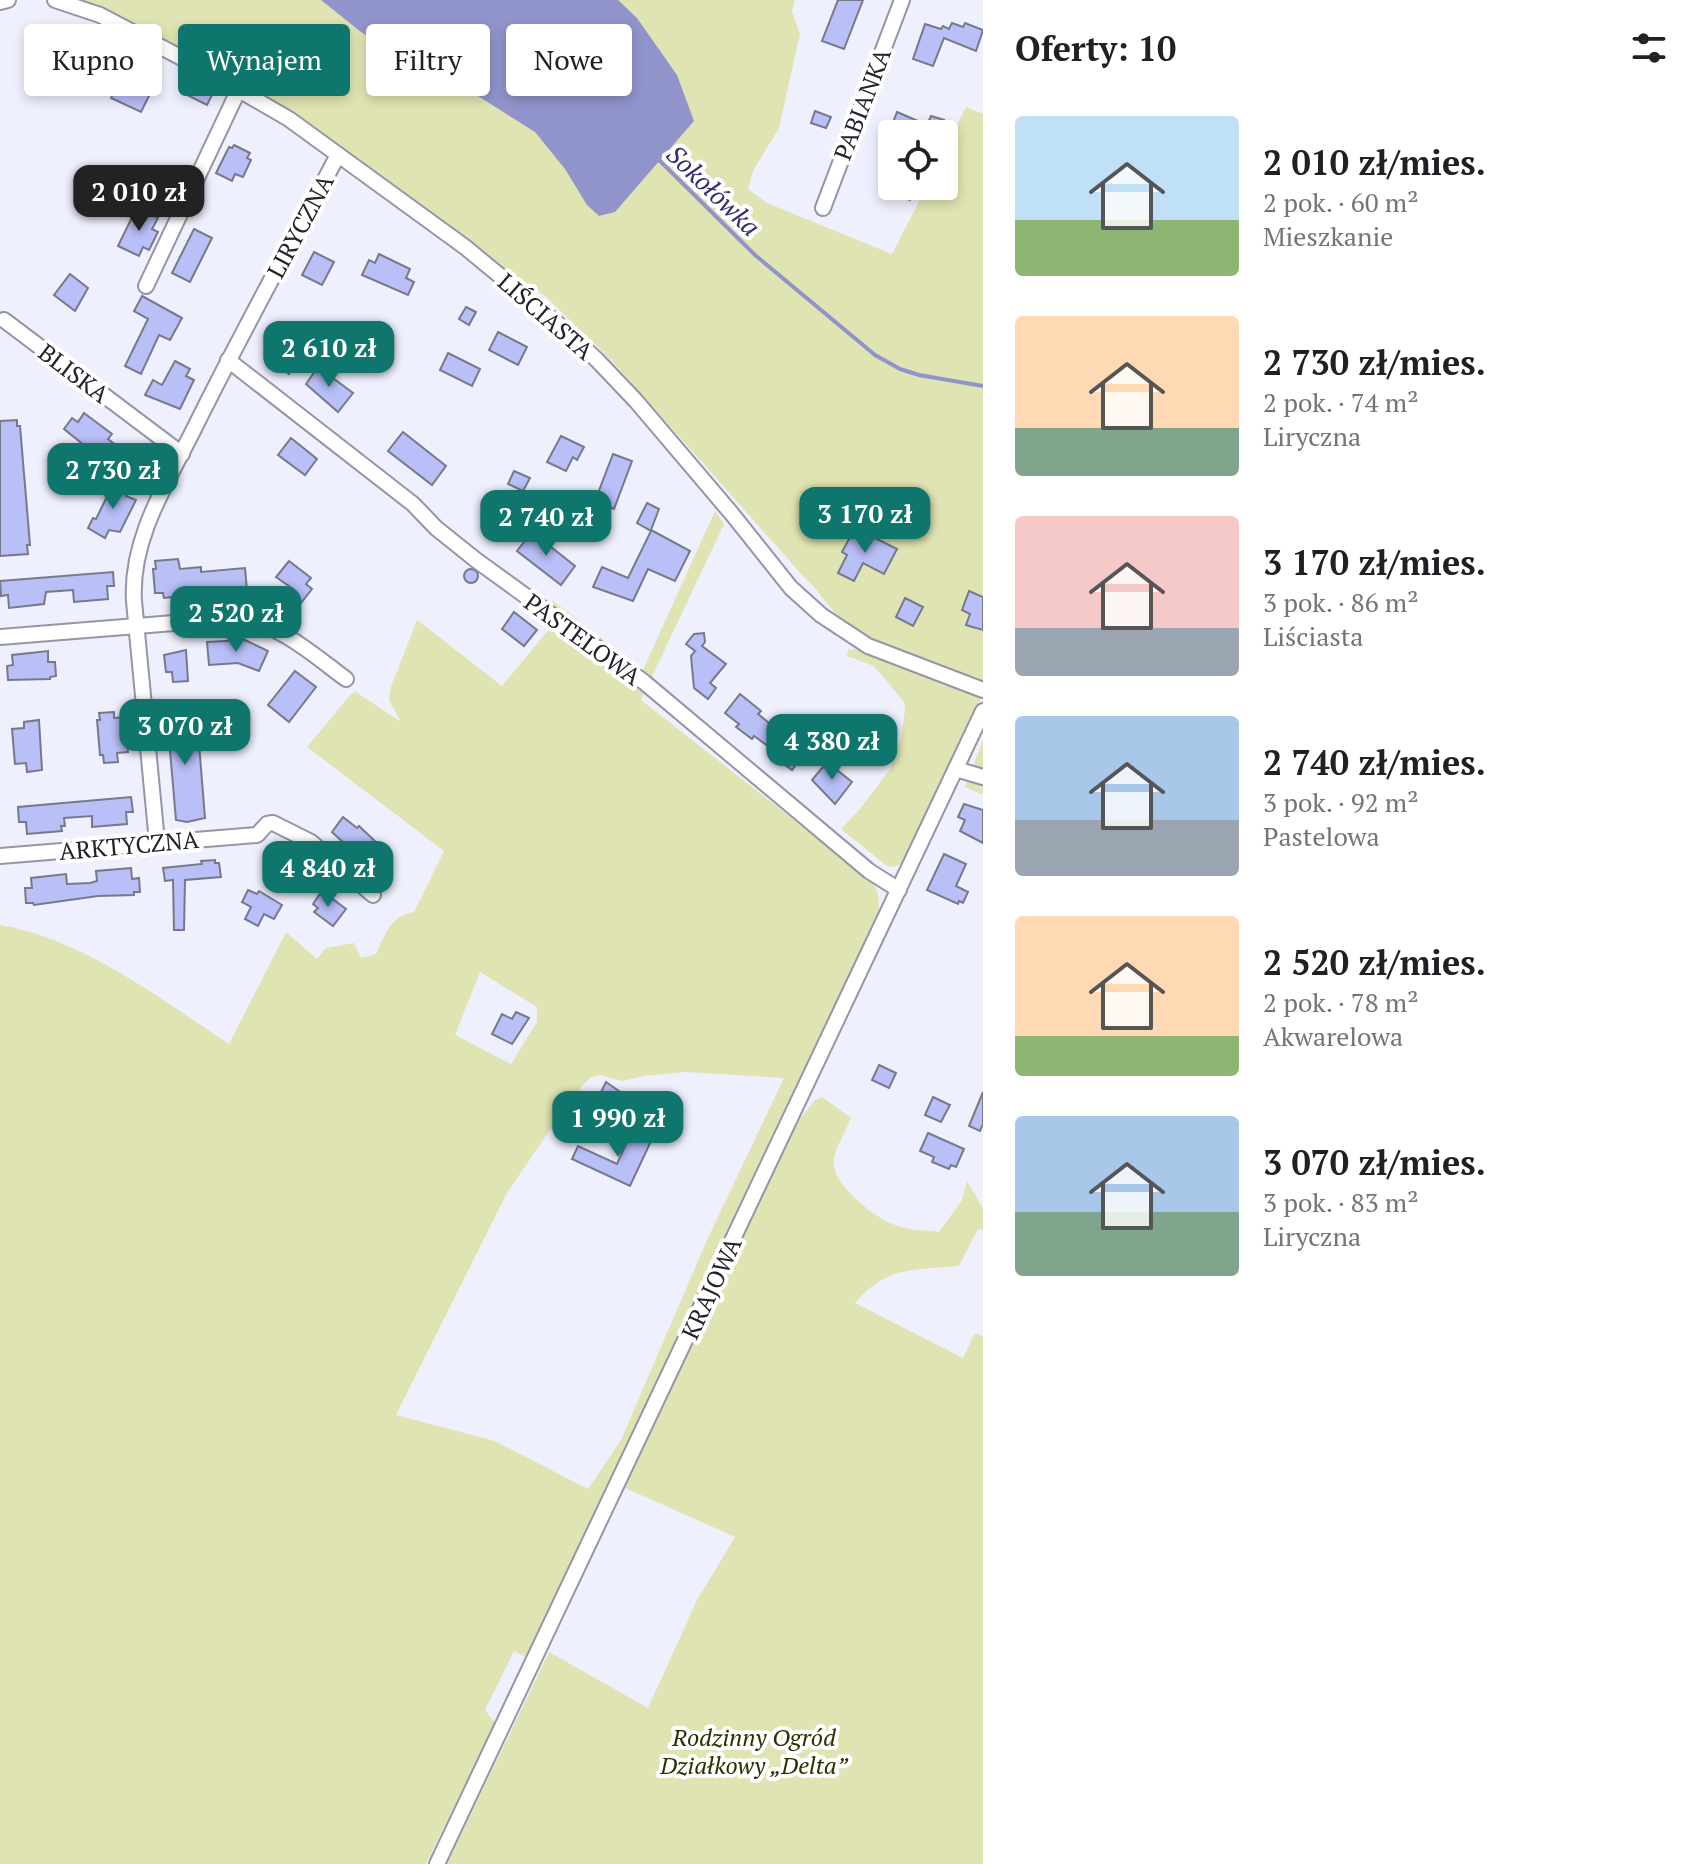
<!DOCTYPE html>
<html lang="pl">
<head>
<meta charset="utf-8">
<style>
	:root { --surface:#fff; --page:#f2f2f2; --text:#202124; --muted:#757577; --accent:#0f766e }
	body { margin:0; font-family:"PT Serif",serif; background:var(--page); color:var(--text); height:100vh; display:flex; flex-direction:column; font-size:30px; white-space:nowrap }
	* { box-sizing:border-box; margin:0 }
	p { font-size:26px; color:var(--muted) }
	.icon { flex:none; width:44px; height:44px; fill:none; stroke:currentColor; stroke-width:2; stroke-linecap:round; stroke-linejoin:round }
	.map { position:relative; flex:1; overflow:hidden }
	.panel { display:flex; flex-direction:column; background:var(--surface); width:720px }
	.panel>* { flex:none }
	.guide { position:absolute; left:24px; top:24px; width:760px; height:72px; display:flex; gap:16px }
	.tools { position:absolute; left:878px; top:120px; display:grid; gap:16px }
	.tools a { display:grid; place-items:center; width:80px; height:80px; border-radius:8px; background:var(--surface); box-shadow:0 4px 12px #0003; font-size:40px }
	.price { position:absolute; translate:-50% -68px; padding:0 18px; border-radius:16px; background:var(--accent); color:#fff; font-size:26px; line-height:52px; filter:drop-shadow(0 2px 4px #0008) }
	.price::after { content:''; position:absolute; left:50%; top:48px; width:24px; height:18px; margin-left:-12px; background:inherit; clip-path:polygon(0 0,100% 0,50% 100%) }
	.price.selected { background:#222; color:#fff }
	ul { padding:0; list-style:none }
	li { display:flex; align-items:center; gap:24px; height:200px; padding:0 32px }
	li span { display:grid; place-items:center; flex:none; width:224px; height:160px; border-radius:8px; color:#555 }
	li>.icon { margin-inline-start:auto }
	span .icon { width:96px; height:96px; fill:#fffc; stroke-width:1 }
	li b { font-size:34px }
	h2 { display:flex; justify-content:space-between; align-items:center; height:96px; padding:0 32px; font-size:34px }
	.tag { padding:0 28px; border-radius:8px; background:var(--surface); box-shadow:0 4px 12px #0003; font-size:28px; line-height:72px }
	.tag.selected { background:var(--accent); color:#fff }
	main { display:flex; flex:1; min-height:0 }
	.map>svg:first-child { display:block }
	.green { fill:#e0e4b2; fill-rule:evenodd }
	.water { fill:#9094cb }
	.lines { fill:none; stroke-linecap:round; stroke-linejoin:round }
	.stream { stroke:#9094cb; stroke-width:4 }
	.building { fill:#b9bff7; stroke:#77798b; stroke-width:2 }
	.minor-casing { stroke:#9496a8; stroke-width:18 }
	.minor { stroke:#fff; stroke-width:14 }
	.labels { text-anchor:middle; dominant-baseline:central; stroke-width:8; stroke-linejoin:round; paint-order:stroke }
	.street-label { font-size:24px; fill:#22232a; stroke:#fff }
	.park-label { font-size:24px; font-style:italic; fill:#2e3000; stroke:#fff }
	.water-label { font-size:26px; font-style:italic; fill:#323072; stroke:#fff }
</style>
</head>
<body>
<main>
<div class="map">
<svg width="983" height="1864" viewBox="0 0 983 1864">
	<rect width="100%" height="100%" fill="#eff0fd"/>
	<g class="green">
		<path d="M75,0H795L792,11L800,34L779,128L753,171L748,189L767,203L892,254L927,186H944V151L966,107L983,114V684C935,665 883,649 841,618C829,609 818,589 804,577L612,361L545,296L485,256L229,70Z"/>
		<path d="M715,511L724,524L641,700L872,881C881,895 880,908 876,925L531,1660L514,1651L485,1710L495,1723L426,1864H0V925C81,938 161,999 229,1044L286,932L317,959L326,948L354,943L361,958L376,954C385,935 391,915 414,912L444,851L307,747L351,694L356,692L401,722L389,700L391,687L417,620L502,686L551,627L537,617L553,601L643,670ZM480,972L537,1007V1022L511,1064L455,1035ZM686,1072L784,1078L707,1240L621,1440L588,1489L495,1441L396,1415L507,1193L573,1096L590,1078L600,1075L622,1081L644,1076Z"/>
		<polygon points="855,649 981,698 904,863 893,867 887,866 841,829 860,809 890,769 901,738 905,710 904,702 874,666 847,656 848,650"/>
		<polygon points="983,740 983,795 965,787"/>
		<path d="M822,1097L851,1118C846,1131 836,1146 834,1159C829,1183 875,1218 895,1225C908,1230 925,1230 939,1232L962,1200L967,1180L983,1209V1230L978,1229L959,1266C915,1270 886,1266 855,1303L963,1358L975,1333L983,1336V1864H447L549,1652L648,1708L697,1600L735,1537L621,1486L786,1136L814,1101Z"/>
	</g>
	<polygon class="water" points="321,0 618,0 637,18 677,75 694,121 615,212 599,216 587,205 565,169 535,132 467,89 415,69 361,32"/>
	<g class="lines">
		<polyline class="stream" points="658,159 755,255 875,355 900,369 919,375 983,386"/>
	</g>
	<g class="building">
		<polygon points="838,0 863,0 844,49 822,41"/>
		<polygon points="952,23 963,27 965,23 983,30 976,51 944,38 933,66 913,59 925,24 941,29 943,26 949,29"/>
		<polygon points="127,72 142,79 140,84 152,90 141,112 111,98 122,76 125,77"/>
		<polygon points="189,81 213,93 207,105 183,93"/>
		<polygon points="815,111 831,117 826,128 811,123"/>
		<polygon points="897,112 927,125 931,116 944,120 940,130 949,134 915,134 892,125"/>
		<polygon points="234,145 250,153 247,158 251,160 243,177 235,174 232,181 216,173 229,147 232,148"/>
		<polygon points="901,186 916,186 910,200 898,195"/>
		<polygon points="162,187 178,195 172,208 156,200"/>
		<polygon points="137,207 158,218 152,229 158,232 149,250 143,247 139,256 118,246"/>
		<polygon points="194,229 212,238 190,282 172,273"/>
		<polygon points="314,252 334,262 322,285 302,275"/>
		<polygon points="379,254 410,269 406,278 414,282 408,295 362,275 369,260 375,263"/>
		<polygon points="70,274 88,288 75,311 54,295"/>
		<polygon points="142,296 182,318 170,340 159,335 141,374 125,366 148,319 134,311"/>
		<polygon points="466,307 476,312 469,325 459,319"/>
		<polygon points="279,328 298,338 296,344 303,347 289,374 265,355"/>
		<polygon points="498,332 527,347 518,365 489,350"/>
		<polygon points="448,353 480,369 472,386 440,370"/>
		<polygon points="175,361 190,369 186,376 194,380 180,409 145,395 153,380 162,385"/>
		<polygon points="318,367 353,393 338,412 306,384"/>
		<polygon points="84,413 112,434 108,439 127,454 115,470 64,429 72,418 78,422"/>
		<polygon points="17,420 17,426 20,426 30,545 27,545 28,554 0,556 0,421"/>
		<polygon points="403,432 446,466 432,485 388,451"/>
		<polygon points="561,436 584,447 577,460 573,457 566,471 547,462"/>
		<polygon points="291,438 317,459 305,475 278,455"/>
		<polygon points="613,454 632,461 614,509 595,501"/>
		<polygon points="514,471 530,478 523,491 508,484"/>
		<polygon points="114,482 129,489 126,496 136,500 120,532 109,530 105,538 88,528 93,518 96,519"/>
		<polygon points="575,495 591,502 584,517 568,511"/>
		<polygon points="647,503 659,509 651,530 690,551 675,581 648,569 633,601 593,587 602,567 628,578 651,531 637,523"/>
		<polygon points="855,528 897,549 884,574 863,563 854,581 838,573 847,555 842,552"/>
		<polygon points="532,532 575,566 561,585 517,551"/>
		<polygon points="178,559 180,569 201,567 201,572 245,568 247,590 164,598 163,593 155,593 153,569 156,569 155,561"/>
		<polygon points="289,561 311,578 306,584 312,589 297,608 285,598 293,589 276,577"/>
		<circle cx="471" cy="576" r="7"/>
		<polygon points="113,572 114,586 107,586 108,599 74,602 73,590 46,592 44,604 9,608 8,595 1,596 0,581"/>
		<polygon points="969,591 983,597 983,630 966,625 970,614 962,610"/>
		<polygon points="905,598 923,607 913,626 896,617"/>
		<polygon points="514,612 537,630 524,646 502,629"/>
		<polygon points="704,633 705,642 702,646 726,664 710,683 716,688 708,699 694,688 691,656 695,651 686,644 694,634"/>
		<polygon points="245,640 268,651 259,671 238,663 209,665 207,642"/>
		<polygon points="186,650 188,681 173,682 172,672 166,672 164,655"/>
		<polygon points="48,651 48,662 55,662 56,676 50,677 50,679 8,680 7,666 13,665 12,655"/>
		<polygon points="295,671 316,687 289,722 268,705"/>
		<polygon points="740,694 761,711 758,714 780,732 783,728 809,748 792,770 777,759 780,755 754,736 752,739 736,727 739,724 725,713"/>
		<polygon points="190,707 193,745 199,744 205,818 187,822 176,820 167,716 171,715 170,708"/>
		<polygon points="114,712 114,718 125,717 128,752 117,753 118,762 104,763 103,755 100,755 97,720 100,720 99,713"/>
		<polygon points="39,720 42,770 27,772 26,763 15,764 12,729 24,728 24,722"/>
		<polygon points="827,762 852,782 835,804 812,780"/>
		<polygon points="131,797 133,812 126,812 127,824 92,827 92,816 64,818 65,826 61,826 62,831 27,834 26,822 19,822 18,807"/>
		<polygon points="964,804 983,810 983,843 960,831 965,820 958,817"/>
		<polygon points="343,817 357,828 359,826 376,842 364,857 359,853 357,855 332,832"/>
		<polygon points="944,854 966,864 956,886 968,892 963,903 959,901 958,904 927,890"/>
		<polygon points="215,860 215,863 219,863 221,877 185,880 184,930 174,930 173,880 165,881 163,868 202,864 201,861"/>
		<polygon points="131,868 132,879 139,878 140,892 134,892 134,895 98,896 34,905 33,903 26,903 25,888 32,888 31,878 66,874 67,884 90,883 97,881 96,871"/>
		<polygon points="248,890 257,894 259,891 282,905 274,919 264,914 258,926 245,919 251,907 242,902"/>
		<polygon points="322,891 346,909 333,926 314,912 318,908 313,904"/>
		<polygon points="516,1012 529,1018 512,1044 492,1034 502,1014 512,1019"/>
		<polygon points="879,1065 896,1073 889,1088 872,1080"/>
		<polygon points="606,1082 629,1098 619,1117 595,1104"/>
		<polygon points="983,1092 983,1124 980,1131 969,1126"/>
		<polygon points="933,1097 950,1105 941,1122 925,1115"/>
		<polygon points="632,1131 652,1139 630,1186 572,1159 578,1146 617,1164"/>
		<polygon points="928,1133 964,1149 956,1167 951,1165 949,1169 932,1162 934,1157 920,1151"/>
	</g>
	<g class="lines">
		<defs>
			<g id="minor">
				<polyline points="55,0 100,15 201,68 289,119 465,247 557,323 597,360 636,401 732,514 791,588 821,615 868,646 983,690"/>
				<polyline points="0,2 8,0"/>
				<polyline points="823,208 902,0"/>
				<polyline points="146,286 239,89"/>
				<polyline points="4,320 182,454"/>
				<polyline points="228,360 413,504 436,528 476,560 644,682 869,871 899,890"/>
				<path d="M0,637L236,618C280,624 311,653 346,679"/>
				<polyline points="956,769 983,777"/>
				<path d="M157,842L134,601C130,537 169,480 196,425C241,334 290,245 338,155"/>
				<polyline points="0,856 257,835 267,824 273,823 311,842 373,895"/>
				<polyline points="437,1864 983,711"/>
			</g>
		</defs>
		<use href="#minor" class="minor-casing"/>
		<use href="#minor" class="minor"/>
	</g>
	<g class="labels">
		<g class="street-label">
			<text transform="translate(862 104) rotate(-69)">PABIANKA</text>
			<text transform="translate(300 226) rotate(-62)">LIRYCZNA</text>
			<text transform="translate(546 316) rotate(41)">LIŚCIASTA</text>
			<text transform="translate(74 373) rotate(37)">BLISKA</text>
			<text transform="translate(583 639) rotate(36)">PASTELOWA</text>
			<text transform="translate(129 845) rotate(-5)">ARKTYCZNA</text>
			<text transform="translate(711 1288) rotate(-65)">KRAJOWA</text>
		</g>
		<g class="park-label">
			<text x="754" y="1737">Rodzinny Ogród<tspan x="754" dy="28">Działkowy „Delta”</tspan></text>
		</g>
		<g class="water-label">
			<text transform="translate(714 190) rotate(44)">Sokołówka</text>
		</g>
	</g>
</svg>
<div class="tools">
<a><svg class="icon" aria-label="locate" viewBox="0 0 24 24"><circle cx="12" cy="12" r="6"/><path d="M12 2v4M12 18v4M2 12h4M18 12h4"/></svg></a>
</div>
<b class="price selected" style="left:139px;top:233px">2 010 zł</b>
<b class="price" style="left:329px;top:389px">2 610 zł</b>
<b class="price" style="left:113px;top:511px">2 730 zł</b>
<b class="price" style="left:865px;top:555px">3 170 zł</b>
<b class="price" style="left:546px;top:558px">2 740 zł</b>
<b class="price" style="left:236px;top:654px">2 520 zł</b>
<b class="price" style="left:185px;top:767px">3 070 zł</b>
<b class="price" style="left:832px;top:782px">4 380 zł</b>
<b class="price" style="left:328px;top:909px">4 840 zł</b>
<b class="price" style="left:618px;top:1159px">1 990 zł</b>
<div class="guide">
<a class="tag">Kupno</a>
<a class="tag selected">Wynajem</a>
<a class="tag">Filtry</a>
<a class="tag">Nowe</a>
</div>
</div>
<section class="panel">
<h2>Oferty: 10<svg class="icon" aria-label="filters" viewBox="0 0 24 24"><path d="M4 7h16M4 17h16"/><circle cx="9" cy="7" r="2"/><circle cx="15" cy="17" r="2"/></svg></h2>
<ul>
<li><span style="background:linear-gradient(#bfe0f5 65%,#8fb573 0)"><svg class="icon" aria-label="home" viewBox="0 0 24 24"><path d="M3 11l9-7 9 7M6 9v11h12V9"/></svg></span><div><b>2 010 zł/mies.</b><p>2 pok. · 60 m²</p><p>Mieszkanie</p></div></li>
<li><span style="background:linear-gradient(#ffd9b3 70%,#7fa58c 0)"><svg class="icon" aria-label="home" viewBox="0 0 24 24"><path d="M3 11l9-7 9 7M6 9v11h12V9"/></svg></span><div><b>2 730 zł/mies.</b><p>2 pok. · 74 m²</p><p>Liryczna</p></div></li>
<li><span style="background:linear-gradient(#f6c9c9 70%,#9aa5b1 0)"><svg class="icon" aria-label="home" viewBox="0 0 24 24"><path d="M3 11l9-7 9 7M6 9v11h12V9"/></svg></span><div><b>3 170 zł/mies.</b><p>3 pok. · 86 m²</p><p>Liściasta</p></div></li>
<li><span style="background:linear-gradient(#a9c7e8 65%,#9aa5b1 0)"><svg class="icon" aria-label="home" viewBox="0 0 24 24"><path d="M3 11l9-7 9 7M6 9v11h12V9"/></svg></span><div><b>2 740 zł/mies.</b><p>3 pok. · 92 m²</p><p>Pastelowa</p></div></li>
<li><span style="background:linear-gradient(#ffd9b3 75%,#8fb573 0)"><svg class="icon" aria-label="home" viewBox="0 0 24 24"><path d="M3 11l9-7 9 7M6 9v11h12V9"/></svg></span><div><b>2 520 zł/mies.</b><p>2 pok. · 78 m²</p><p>Akwarelowa</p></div></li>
<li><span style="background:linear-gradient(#a9c7e8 60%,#7fa58c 0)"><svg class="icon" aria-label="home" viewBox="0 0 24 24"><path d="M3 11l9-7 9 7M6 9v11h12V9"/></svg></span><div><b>3 070 zł/mies.</b><p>3 pok. · 83 m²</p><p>Liryczna</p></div></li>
</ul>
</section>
</main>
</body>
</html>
